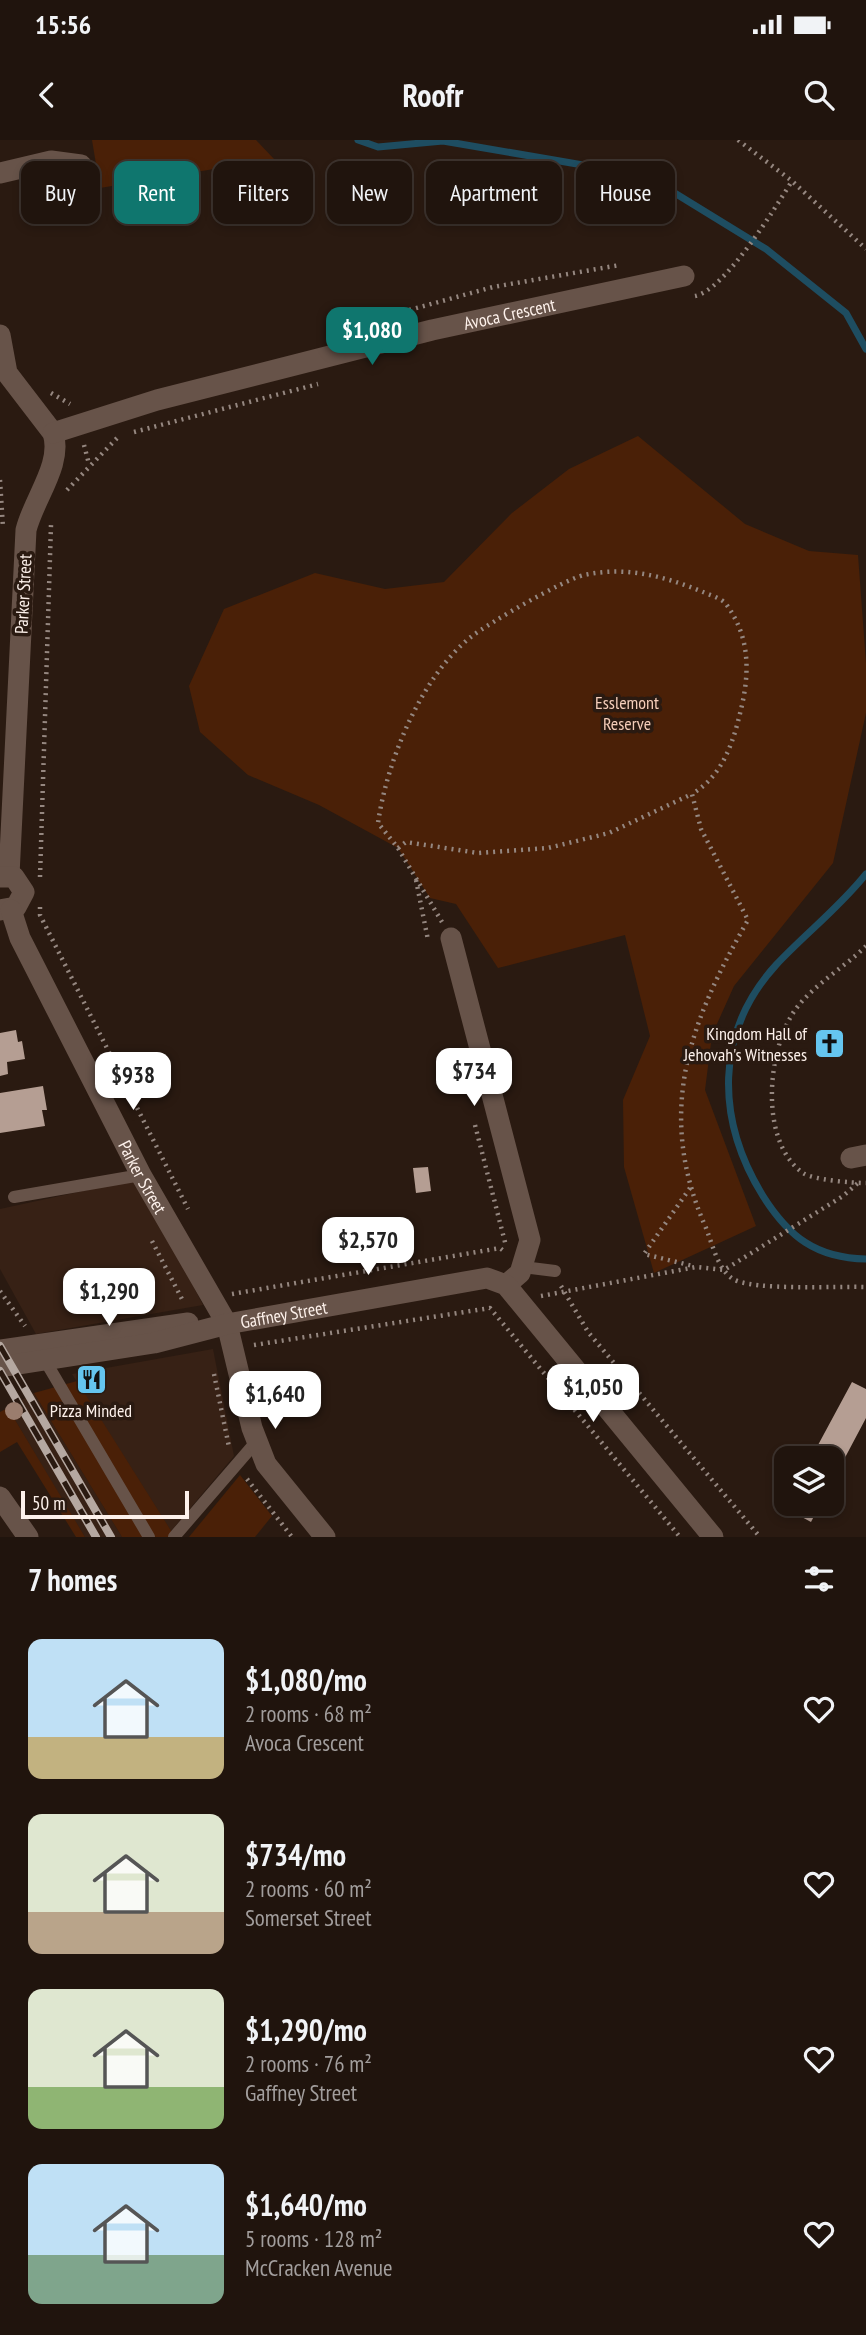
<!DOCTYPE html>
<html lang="en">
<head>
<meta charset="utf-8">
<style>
	:root { --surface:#20140d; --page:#281d16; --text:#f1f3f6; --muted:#a29e9d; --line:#3d332e; --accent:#0f766e }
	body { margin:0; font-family:"PT Sans Narrow",sans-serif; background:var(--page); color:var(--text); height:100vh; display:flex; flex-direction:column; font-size:26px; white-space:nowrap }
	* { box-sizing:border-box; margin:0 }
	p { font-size:23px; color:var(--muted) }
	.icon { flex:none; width:38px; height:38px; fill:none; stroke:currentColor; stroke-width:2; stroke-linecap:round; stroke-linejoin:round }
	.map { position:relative; height:1397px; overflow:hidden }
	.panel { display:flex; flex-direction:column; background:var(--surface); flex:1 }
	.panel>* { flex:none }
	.guide { position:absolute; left:21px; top:21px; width:824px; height:63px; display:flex; gap:14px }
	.fabs { position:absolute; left:774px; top:1306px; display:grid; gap:14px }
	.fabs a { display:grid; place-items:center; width:70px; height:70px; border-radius:14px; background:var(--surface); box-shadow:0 4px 10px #0003,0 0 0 2px var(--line); font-size:35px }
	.scale { position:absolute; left:21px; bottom:18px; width:168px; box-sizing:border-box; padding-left:7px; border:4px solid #fdf1eb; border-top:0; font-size:19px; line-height:24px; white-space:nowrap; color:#fdf1eb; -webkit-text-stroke:5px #2a1a11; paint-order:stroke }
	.price { position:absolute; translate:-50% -60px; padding:0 16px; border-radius:14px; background:#fff; color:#222; font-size:23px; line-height:46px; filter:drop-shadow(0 2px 4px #0008) }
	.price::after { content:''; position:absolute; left:50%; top:42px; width:21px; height:16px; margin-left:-10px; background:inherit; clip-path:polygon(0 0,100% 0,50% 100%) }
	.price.current { background:var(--accent); color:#fff }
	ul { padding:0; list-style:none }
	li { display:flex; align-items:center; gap:21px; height:175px; padding:0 28px }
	li span { display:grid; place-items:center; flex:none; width:196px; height:140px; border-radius:14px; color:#555 }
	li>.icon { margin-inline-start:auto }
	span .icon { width:84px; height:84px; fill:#fffc; stroke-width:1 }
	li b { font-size:30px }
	h2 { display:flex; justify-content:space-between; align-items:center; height:84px; padding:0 28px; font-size:30px }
	.chip { padding:0 24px; border-radius:14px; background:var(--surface); box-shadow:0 4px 10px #0003,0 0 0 2px var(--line); font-size:24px; line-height:63px }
	.chip.current { background:var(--accent); color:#fff }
	.status { display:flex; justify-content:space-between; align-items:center; height:49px; padding:0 35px; background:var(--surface); direction:ltr }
	.status svg { height:19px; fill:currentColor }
	header { display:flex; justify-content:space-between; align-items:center; height:91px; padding:0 28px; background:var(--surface); font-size:32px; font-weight:700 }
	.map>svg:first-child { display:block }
	.built { fill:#372115 }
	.green { fill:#4a2007 }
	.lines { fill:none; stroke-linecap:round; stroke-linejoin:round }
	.stream { stroke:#1e4d61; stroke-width:7 }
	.building { fill:#b59e93 }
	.path { stroke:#958780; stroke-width:4.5; stroke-dasharray:2 5; stroke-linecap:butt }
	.service { stroke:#675349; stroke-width:12 }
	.minor { stroke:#675349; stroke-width:21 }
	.secondary { stroke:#675349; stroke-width:21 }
	.rail-casing { stroke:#b5a8a1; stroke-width:8 }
	.rail { stroke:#2a1a11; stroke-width:5; stroke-dasharray:16; stroke-linecap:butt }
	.tree { fill:#9a7d6e }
	.labels { text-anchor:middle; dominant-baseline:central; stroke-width:7; stroke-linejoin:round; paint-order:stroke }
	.street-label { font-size:18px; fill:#fdf1eb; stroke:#2a1a11 }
	.park-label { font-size:18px; fill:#f5ceba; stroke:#2a1a11 }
	.poi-label { font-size:18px; fill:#fdf1eb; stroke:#2a1a11; text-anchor:end }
</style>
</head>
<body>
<div class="status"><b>15:56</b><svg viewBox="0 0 49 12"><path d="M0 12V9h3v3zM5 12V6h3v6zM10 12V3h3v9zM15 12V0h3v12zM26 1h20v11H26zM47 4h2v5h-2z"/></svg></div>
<header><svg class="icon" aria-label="back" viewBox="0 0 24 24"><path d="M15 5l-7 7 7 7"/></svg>Roofr<svg class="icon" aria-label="search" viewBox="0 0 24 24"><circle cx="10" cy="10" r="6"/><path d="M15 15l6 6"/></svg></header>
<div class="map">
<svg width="866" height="1397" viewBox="0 0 866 1397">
	<rect width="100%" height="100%" fill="#2a1a11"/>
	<g class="built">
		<polygon points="138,1039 203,1165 36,1194 0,1129 0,1069"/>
		<polygon points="213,1209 234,1316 171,1391 72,1234"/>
		<polygon points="34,1253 122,1397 85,1397 67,1368 8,1268"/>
	</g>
	<g class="green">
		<polygon points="92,0 256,0 274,19 100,48"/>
		<polygon points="638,296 745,384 809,411 858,415 866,523 866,573 833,723 734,846 712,895 705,950 756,1086 654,1133 624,1027 623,960 650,896 625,795 498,828 456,764 430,758 398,708 319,665 248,635 200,592 189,546 224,469 315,433 385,449 444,442 512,373 569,329"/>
		<polygon points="77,1241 175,1397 122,1397 34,1253"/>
		<polygon points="8,1268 85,1397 76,1397 17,1302 0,1312 0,1272"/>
		<polygon points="240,1335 272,1376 255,1397 189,1397"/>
	</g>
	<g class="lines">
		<g class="stream">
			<polyline points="358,0 378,7 443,1 647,36 766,109 846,173 866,209"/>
			<path d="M866,734C839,768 806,793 776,825C714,893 716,980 763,1056C789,1097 816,1118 866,1119"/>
		</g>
	</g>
	<g class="building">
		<polygon points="16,890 18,902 22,901 25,919 7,922 8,934 0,936 0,893"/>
		<polygon points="43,946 47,970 42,970 45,986 0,993 0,953"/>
		<polygon points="428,1027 431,1051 416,1053 413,1028"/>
		<polygon points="852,1242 866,1249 866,1278 831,1344 831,1318 811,1318"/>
		<polygon points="787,1363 821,1363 811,1382 785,1368"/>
	</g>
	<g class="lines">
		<g class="path">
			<polyline points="738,0 792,41 866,109"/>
			<path d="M695,156C725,150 775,68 792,41"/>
			<polyline points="362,183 493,147 620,125"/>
			<polyline points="51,253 70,264"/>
			<polyline points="134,292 318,244"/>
			<polyline points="84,305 89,324"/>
			<polyline points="0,340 3,388"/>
			<polyline points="67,350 119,296"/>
			<path d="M398,708L406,702L478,713L548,708L609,693L692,654L701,689L748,780C689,883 655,973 706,1088C712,1103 718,1130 733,1139C753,1151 838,1146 866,1147"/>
			<polyline points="40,737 51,385"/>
			<polyline points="416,740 428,800"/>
			<polyline points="40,767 40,775 188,1069"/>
			<path d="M442,782L398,708L378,683C387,621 421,536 472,496C491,482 563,440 584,435C626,426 664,436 703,452C710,455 721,458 726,464C749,495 750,529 742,565C734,600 724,635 692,654"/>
			<path d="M866,806C842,830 805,849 789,880C767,921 761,1003 803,1033C813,1040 853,1043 866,1043"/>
			<polyline points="475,985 506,1106"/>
			<polyline points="690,1048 644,1114 693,1126"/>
			<polyline points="152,1101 184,1163"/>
			<polyline points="561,1146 588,1192 760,1397"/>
			<polyline points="0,1151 25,1186"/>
			<polyline points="232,1154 500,1108 505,1112"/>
			<polyline points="541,1156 696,1127 724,1130 843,1056 858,1043"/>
			<polyline points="254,1205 490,1168 680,1397"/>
			<polyline points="214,1234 229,1307"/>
			<polyline points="247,1339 292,1397"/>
		</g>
		<g class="service">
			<polyline points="14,1057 141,1035"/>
			<polyline points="523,1127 555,1131"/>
			<polyline points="43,1217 149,1397"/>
			<polyline points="174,1397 256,1302"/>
		</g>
		<g class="minor">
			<polyline points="0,33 51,21 81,25"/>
			<path d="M0,195L7,233L53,293C63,324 34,358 26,390L9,735"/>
			<path id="s1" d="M53,293L157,260L432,190L684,136"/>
			<polyline points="0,737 14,737 24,752 16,767 0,770"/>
			<path id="s2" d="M11,770L20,798L141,1035L227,1184L252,1288L266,1324L325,1397"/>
			<polyline points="451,798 530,1100 520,1133 506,1145"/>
			<polyline points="851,1018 866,1015"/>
			<polyline points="0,1357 28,1397"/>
		</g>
		<g class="secondary">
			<polyline points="0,1210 188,1183"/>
			<path id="s3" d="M0,1227L154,1203L227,1184L487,1138L506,1145L713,1397"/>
		</g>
		<defs>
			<g id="rail">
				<polyline points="0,1206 111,1397"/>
				<polyline points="0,1231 96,1397"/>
			</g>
		</defs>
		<use href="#rail" class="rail-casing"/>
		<use href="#rail" class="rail"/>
	</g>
	<circle class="tree" cx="14" cy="1271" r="9"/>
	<defs>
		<symbol id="church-square" viewBox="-11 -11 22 22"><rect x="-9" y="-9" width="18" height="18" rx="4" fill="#65c5ef" stroke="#2a1a11"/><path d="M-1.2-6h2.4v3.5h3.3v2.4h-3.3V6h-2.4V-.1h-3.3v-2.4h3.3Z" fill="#111"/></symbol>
		<symbol id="restaurant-square" viewBox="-11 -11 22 22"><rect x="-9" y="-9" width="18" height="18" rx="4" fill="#65c5ef" stroke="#2a1a11"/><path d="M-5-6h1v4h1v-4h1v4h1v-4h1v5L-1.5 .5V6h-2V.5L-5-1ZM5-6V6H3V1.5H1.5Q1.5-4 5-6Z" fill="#111"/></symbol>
	</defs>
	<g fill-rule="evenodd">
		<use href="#church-square" x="812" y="886" width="35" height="35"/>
		<use href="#restaurant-square" x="74" y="1222" width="35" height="35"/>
	</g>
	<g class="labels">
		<g class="street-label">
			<text stroke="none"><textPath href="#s1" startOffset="472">Avoca Crescent</textPath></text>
			<text transform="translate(23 454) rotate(-87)">Parker Street</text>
			<text stroke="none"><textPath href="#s2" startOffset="298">Parker Street</textPath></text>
			<text stroke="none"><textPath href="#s3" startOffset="289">Gaffney Street</textPath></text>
		</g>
		<g class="park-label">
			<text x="627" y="562">Esslemont<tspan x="627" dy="21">Reserve</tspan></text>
		</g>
		<g class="poi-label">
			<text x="807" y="893">Kingdom Hall of<tspan x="807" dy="21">Jehovah's Witnesses</tspan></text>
			<text x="91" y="1270" text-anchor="middle">Pizza Minded</text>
		</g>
	</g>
</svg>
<div class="fabs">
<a><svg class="icon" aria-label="layers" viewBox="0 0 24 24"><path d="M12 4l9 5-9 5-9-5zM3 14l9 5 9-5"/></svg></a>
</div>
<div class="scale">50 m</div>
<b class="price current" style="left:372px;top:227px">$1,080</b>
<b class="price" style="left:474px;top:968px">$734</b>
<b class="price" style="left:133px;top:972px">$938</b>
<b class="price" style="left:368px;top:1137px">$2,570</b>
<b class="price" style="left:109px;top:1188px">$1,290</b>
<b class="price" style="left:593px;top:1284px">$1,050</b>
<b class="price" style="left:275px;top:1291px">$1,640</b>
<div class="guide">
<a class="chip">Buy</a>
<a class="chip current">Rent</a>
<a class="chip">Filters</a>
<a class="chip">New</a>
<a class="chip">Apartment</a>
<a class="chip">House</a>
</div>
</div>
<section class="panel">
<h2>7 homes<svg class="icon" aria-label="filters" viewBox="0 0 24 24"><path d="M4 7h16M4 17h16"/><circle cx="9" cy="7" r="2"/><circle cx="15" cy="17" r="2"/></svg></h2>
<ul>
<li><span style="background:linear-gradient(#bfe0f5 70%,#c2b280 0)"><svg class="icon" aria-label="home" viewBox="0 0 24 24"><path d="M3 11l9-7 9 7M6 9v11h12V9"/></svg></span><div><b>$1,080/mo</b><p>2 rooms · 68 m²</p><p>Avoca Crescent</p></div><svg class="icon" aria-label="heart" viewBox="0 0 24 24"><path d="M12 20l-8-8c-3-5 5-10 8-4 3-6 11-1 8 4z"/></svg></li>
<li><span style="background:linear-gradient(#dfe7d0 70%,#b9a48a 0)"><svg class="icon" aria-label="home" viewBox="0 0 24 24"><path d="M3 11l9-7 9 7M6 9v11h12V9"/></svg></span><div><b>$734/mo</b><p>2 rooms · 60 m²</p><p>Somerset Street</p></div><svg class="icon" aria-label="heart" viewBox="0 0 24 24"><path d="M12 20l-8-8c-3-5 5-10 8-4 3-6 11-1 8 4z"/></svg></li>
<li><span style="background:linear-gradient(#dfe7d0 70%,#8fb573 0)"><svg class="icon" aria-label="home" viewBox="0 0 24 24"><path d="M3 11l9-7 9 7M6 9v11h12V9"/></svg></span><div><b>$1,290/mo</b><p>2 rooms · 76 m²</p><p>Gaffney Street</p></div><svg class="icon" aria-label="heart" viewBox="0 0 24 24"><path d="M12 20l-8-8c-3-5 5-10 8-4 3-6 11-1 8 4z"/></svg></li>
<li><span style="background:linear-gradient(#bfe0f5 65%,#7fa58c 0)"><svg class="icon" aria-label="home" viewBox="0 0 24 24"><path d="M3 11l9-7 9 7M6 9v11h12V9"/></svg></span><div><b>$1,640/mo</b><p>5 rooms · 128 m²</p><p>McCracken Avenue</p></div><svg class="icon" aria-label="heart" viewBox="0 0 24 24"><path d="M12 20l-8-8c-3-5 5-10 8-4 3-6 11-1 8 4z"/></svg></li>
</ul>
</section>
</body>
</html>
